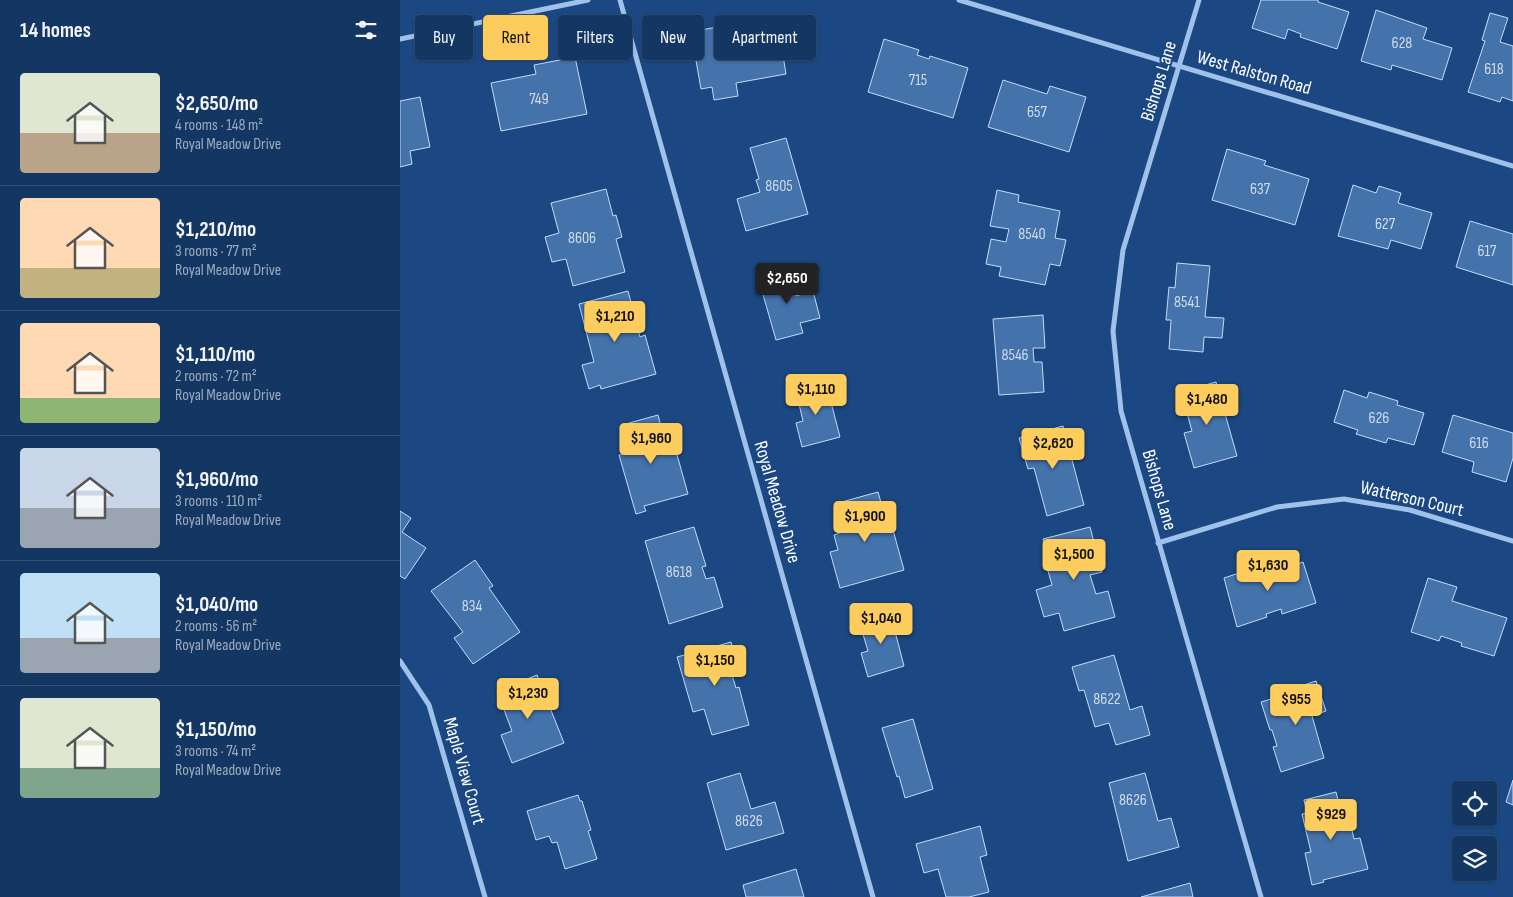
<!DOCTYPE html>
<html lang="en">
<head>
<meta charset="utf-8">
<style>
	:root { --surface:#143662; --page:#21416b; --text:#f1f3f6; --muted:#9dabbe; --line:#335077; --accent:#fccd5c }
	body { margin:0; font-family:"Sofia Sans Condensed",sans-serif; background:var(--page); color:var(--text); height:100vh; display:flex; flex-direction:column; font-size:19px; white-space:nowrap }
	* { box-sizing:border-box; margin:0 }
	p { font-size:16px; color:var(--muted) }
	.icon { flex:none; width:28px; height:28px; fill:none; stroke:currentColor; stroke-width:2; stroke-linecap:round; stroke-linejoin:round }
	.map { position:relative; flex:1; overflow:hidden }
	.sheet { display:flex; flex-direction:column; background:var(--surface); width:400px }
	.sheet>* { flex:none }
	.guide { position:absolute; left:15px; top:15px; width:475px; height:45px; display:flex; gap:10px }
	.fabs { position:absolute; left:1052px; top:781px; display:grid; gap:10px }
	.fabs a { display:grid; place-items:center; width:45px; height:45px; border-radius:5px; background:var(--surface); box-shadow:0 1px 4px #0004,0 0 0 1px var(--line); font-size:25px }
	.price { position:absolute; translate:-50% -42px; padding:0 11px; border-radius:5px; background:var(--accent); color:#111; font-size:16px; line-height:32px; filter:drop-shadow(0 1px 2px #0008) }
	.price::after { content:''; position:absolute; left:50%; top:30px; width:15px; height:11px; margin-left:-8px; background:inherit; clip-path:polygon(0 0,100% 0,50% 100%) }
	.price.active { background:#222; color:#fff }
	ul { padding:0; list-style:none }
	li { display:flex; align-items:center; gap:15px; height:125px; padding:0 20px }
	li+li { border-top:1px solid var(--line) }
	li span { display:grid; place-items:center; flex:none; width:140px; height:100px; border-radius:5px; color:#555 }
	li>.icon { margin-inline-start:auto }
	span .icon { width:60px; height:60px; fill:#fffc; stroke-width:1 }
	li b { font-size:21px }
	h2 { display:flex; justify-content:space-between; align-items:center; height:60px; padding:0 20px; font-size:21px }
	.pill { padding:0 18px; border-radius:5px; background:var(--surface); box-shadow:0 1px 4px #0004,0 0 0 1px var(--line); font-size:18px; line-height:45px }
	.pill.active { background:var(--accent); color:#111 }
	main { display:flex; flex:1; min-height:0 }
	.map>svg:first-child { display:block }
	.building { fill:#4472ab; stroke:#c4dbf8 }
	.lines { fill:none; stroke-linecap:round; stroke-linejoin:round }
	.street { stroke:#9fc1ea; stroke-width:5 }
	.labels { text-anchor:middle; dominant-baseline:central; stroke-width:4; stroke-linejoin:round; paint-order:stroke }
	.number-label { font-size:16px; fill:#d0dcea }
	.street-label { font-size:19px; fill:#fff; stroke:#1b4882 }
</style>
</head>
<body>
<main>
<section class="sheet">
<h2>14 homes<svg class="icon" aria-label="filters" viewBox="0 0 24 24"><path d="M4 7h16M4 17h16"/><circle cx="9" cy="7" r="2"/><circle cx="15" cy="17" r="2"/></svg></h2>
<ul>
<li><span style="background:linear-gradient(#dfe7d0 60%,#b9a48a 0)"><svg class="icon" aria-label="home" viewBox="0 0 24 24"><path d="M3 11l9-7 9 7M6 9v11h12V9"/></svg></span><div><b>$2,650/mo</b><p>4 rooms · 148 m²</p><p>Royal Meadow Drive</p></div></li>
<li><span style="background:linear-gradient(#ffd9b3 70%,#c2b280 0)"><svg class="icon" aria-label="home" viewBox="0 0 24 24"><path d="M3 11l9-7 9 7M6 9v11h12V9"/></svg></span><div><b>$1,210/mo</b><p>3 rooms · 77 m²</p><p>Royal Meadow Drive</p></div></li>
<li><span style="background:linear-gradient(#ffd9b3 75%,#8fb573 0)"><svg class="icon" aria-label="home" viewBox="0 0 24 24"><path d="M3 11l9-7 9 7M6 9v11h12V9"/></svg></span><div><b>$1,110/mo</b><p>2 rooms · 72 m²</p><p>Royal Meadow Drive</p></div></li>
<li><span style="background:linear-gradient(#c9d6e8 60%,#9aa5b1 0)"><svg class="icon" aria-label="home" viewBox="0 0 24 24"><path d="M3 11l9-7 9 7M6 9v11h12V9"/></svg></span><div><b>$1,960/mo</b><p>3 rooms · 110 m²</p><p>Royal Meadow Drive</p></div></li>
<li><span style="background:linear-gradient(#bfe0f5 65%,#9aa5b1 0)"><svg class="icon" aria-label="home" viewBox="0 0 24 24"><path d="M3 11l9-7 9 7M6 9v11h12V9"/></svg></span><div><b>$1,040/mo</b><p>2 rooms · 56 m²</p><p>Royal Meadow Drive</p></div></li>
<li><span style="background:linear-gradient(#dfe7d0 70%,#7fa58c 0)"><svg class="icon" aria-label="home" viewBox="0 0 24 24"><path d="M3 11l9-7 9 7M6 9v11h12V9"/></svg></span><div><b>$1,150/mo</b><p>3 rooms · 74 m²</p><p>Royal Meadow Drive</p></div></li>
</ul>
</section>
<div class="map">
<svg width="1113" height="897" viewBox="0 0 1113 897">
	<rect width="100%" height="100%" fill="#1b4882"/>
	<g class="building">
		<polygon points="861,0 918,0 918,2 949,12 937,49 900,37 901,34 888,29 885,39 852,28"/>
		<polygon points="976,10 1027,28 1023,39 1052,48 1042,80 992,65 991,70 961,61"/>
		<polygon points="1090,13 1108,18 1100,42 1113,46 1113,101 1102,97 1100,102 1068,92 1085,41 1082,40"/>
		<polygon points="322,26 325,41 348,37 349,43 380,37 386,74 336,83 338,96 314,100 312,87 301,89 291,32"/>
		<polygon points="484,39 519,50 517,55 529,59 530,56 568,68 553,118 468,92"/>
		<polygon points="175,57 187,114 101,131 91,83 136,74 134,65"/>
		<polygon points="603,80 647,94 650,86 686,97 669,152 588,127"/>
		<polygon points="20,97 30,147 10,151 12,164 0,167 0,101"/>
		<polygon points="386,138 408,214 346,231 337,199 360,192 356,180 359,179 350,148"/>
		<polygon points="827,149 866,161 864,165 909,179 895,225 812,200"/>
		<polygon points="953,185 976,193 979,186 1001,193 998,203 1032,213 1021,249 991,240 988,249 938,236"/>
		<polygon points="206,189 213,216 216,215 222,237 216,239 225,272 173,286 166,259 152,262 145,237 159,233 151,203"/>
		<polygon points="597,190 619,195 618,202 660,211 655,238 666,240 660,266 650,264 645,285 599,276 601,267 586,264 591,239 606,242 609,229 590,226"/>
		<polygon points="1070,221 1113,234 1113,285 1056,267"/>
		<polygon points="777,263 810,266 805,317 824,318 822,338 804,337 803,352 769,349 771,320 766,320 769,287 775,288"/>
		<polygon points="388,269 396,296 413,291 420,318 400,323 403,333 376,340 358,277"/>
		<polygon points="228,291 240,337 245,335 256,374 201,389 200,385 189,389 182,365 194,362 179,304"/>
		<polygon points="643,315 645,348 633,348 634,362 642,362 644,392 599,395 593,319"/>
		<polygon points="816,382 837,456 794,468 784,433 792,431 781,392"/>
		<polygon points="426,383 440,437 402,447 396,423 403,421 396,391"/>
		<polygon points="944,390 967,398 969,392 998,401 997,405 1024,413 1014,445 988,438 986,443 956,434 958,430 934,422"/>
		<polygon points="258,415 266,446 274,444 288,494 244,506 246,511 236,514 219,455 230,453 222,425"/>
		<polygon points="1053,415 1113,433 1113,458 1106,482 1072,472 1074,462 1042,452"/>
		<polygon points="663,426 684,505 647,516 634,468 628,469 619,438"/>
		<polygon points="478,492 486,520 490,519 504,570 440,588 430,552 438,550 434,535 445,531 438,503"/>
		<polygon points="0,511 11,518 2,532 26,548 5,579 0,576"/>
		<polygon points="294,527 306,566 302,567 306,579 314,577 323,607 269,624 245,541"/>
		<polygon points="690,527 702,572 690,575 696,594 708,591 715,617 664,631 659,613 644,617 636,590 652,585 644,557 647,556 643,539"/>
		<polygon points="75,560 93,586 89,588 120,632 73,664 54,638 63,632 31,591"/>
		<polygon points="903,562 916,603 882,614 881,609 866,614 867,617 837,627 824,578 851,569 852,572 871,566 873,572"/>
		<polygon points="1028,578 1057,587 1052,601 1107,618 1094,656 1061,646 1062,643 1041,636 1039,641 1011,632"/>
		<polygon points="490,612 504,666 468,677 461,653 468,651 459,621"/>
		<polygon points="331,642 340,673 332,675 336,688 339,687 349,725 312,735 304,709 293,712 277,657"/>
		<polygon points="714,655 730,710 742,706 750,735 716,745 709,723 695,727 684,690 679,691 672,667"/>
		<polygon points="137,675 164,743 112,763 101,735 112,731 97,691"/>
		<polygon points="916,681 926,711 912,716 924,758 881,772 873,747 877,746 872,730 870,730 861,702 902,690 901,686"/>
		<polygon points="513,719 533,789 505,798 499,776 497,777 482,728"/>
		<polygon points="340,773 351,809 375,802 384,833 326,850 307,783"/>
		<polygon points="745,773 758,821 771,818 779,847 728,861 709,783"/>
		<polygon points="1113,780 1113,805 1106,802"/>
		<polygon points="936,792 942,815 948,813 954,839 960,838 968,869 923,880 924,882 912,885 905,853 911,852 902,814 907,813 904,800"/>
		<polygon points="178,795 180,801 182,801 191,830 188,831 197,859 165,869 157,842 152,843 149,836 136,840 127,811"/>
		<polygon points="580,826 587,855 580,857 589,892 569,897 546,897 538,869 524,873 516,844"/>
		<polygon points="396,869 404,897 346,897 343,885"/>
		<polygon points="790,883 793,897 741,897"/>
	</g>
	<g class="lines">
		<g class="street">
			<polyline points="220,0 473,897"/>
			<polyline points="559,0 1113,166"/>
			<polyline points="799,0 723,250 713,331 721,411 861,897"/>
			<polyline points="0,39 188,0"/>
			<polyline points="758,543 877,507 944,499 1010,510 1113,541"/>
			<polyline points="0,661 29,705 85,897"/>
		</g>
	</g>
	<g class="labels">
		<g class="number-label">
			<text x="1002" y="43">628</text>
			<text x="1094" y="69">618</text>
			<text x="518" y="80">715</text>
			<text x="139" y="99">749</text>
			<text x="637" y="112">657</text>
			<text x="379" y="186">8605</text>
			<text x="860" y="189">637</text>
			<text x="985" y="224">627</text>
			<text x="632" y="234">8540</text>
			<text x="182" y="238">8606</text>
			<text x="1087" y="251">617</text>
			<text x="787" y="302">8541</text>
			<text x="615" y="355">8546</text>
			<text x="979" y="418">626</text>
			<text x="1079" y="443">616</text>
			<text x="279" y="572">8618</text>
			<text x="72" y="606">834</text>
			<text x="707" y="699">8622</text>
			<text x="733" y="800">8626</text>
			<text x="349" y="821">8626</text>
		</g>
		<g class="street-label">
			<text transform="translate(854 73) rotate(16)">West Ralston Road</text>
			<text transform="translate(759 81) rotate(-73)">Bishops Lane</text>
			<text transform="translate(759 490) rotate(74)">Bishops Lane</text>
			<text transform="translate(1012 499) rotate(13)">Watterson Court</text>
			<text transform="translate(377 502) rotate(74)">Royal Meadow Drive</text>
			<text transform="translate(64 771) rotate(74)">Maple View Court</text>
		</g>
	</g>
</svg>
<div class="fabs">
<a><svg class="icon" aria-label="locate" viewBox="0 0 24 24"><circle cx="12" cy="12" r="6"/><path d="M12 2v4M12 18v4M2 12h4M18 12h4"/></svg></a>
<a><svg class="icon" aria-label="layers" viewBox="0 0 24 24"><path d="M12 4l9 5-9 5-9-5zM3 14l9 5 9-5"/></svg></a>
</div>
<b class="price active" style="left:387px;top:305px">$2,650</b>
<b class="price" style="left:215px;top:343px">$1,210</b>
<b class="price" style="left:416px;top:416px">$1,110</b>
<b class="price" style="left:807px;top:426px">$1,480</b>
<b class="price" style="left:251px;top:465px">$1,960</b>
<b class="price" style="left:653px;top:470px">$2,620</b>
<b class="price" style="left:465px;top:543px">$1,900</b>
<b class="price" style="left:674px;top:581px">$1,500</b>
<b class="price" style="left:868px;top:592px">$1,630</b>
<b class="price" style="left:481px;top:645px">$1,040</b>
<b class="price" style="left:315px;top:687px">$1,150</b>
<b class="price" style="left:128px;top:720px">$1,230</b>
<b class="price" style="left:896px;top:726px">$955</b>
<b class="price" style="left:931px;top:841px">$929</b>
<div class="guide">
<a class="pill">Buy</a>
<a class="pill active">Rent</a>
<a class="pill">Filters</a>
<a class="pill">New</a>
<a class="pill">Apartment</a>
</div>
</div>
</main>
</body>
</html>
